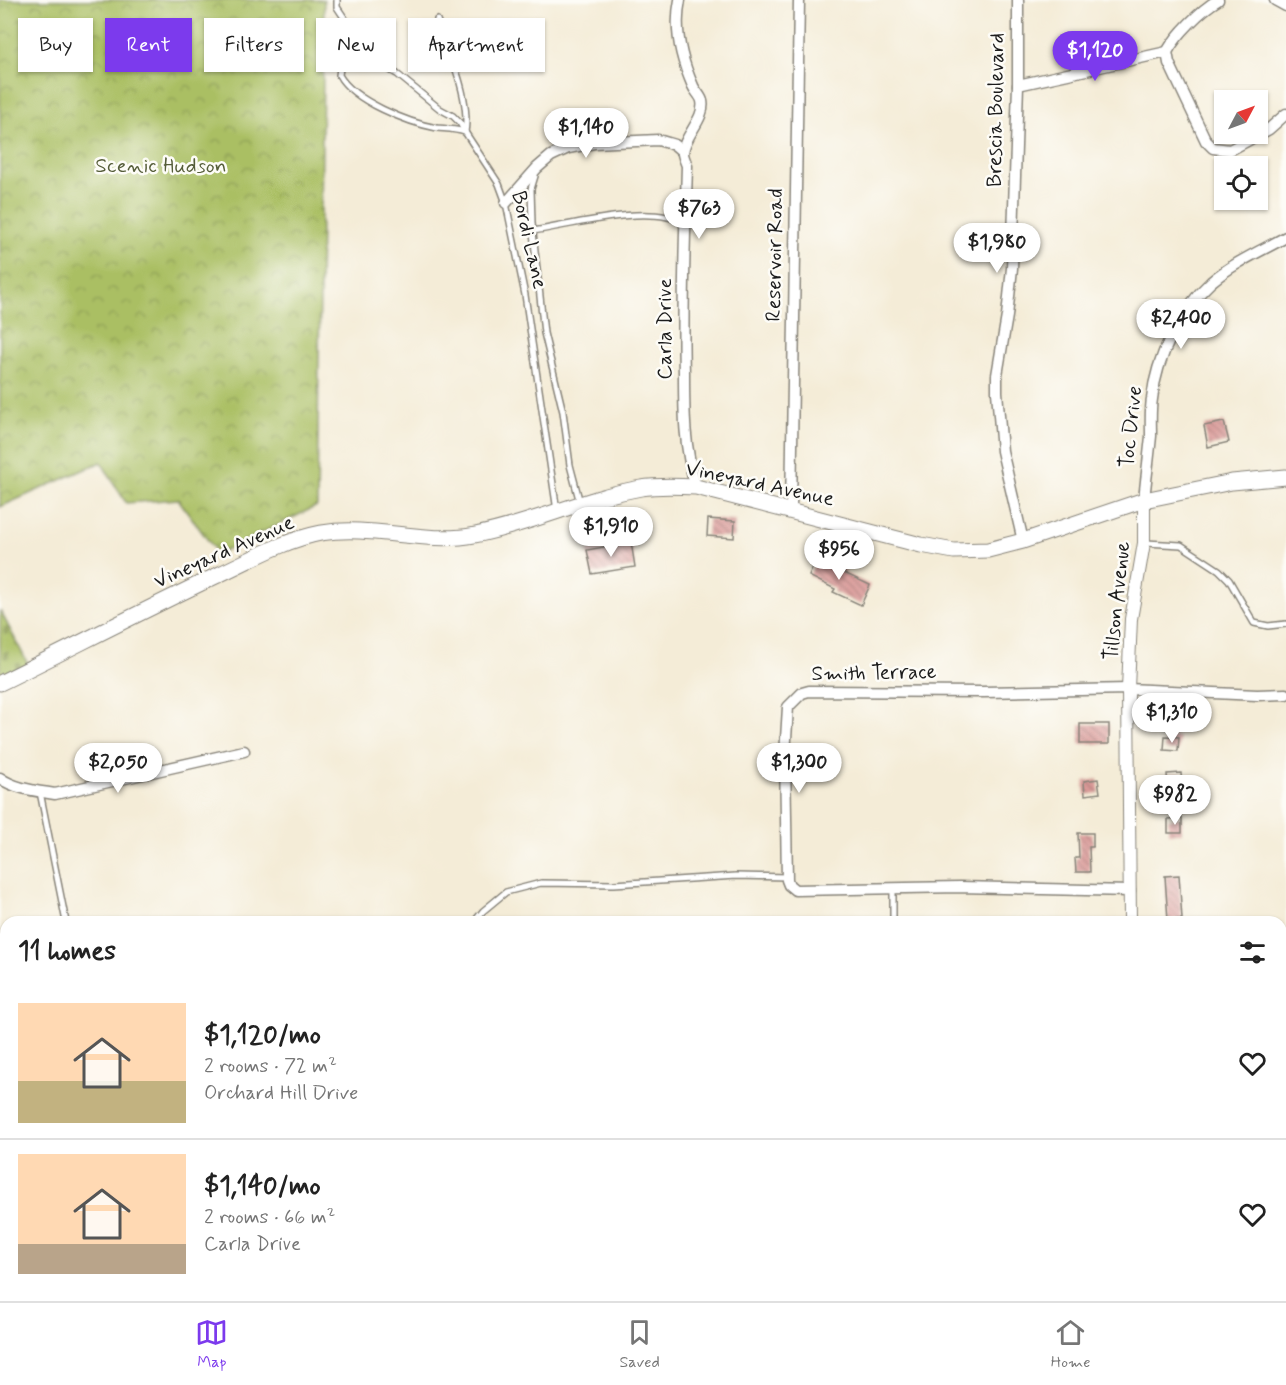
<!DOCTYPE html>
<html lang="en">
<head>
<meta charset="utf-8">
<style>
	:root { --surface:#fff; --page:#f2f2f2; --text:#222; --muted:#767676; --line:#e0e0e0; --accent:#7c3aed }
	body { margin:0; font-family:Mynerve,sans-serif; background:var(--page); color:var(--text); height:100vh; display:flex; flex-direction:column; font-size:22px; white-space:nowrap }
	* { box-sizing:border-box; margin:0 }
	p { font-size:20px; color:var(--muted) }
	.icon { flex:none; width:33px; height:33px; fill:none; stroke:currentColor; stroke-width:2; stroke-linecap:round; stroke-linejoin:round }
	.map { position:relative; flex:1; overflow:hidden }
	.panel { position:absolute; left:0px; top:916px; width:1287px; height:386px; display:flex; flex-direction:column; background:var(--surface); border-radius:18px 18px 0 0; box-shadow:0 2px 4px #0004 }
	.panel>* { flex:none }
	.hud { position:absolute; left:18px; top:18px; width:600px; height:54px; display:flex; gap:12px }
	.needle { width:39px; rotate:49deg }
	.controls { position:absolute; left:1214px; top:90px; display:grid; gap:12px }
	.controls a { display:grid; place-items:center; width:54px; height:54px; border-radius:0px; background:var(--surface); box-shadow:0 2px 4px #0004; font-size:30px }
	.price { position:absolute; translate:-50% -51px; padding:0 14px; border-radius:21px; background:#fff; color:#222; font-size:20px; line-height:39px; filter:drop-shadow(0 2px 3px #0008) }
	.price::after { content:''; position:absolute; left:50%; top:36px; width:18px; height:14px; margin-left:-9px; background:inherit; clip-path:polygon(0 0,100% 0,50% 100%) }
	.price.active { background:var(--accent); color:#fff }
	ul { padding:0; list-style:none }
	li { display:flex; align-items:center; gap:18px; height:150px; padding:0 18px }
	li+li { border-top:2px solid var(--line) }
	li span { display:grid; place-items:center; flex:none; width:168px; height:120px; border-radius:0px; color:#555 }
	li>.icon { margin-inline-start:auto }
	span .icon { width:72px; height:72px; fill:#fffc; stroke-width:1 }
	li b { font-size:26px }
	h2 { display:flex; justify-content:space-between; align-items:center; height:72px; padding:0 18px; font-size:26px }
	.pill { padding:0 21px; border-radius:0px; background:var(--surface); box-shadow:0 2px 4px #0004; font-size:21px; line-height:54px }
	.pill.active { background:var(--accent); color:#fff }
	.tabs { display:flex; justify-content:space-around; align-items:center; height:84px; border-top:2px solid var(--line); background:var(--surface); font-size:16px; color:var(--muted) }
	.tabs a { display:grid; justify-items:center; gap:3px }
	.tabs .active { color:var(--accent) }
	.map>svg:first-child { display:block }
	.cemetery { fill:url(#cemetery-stones); stroke:#636e40; stroke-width:1.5 }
	.park { fill:url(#park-crowns); stroke:#636e40; stroke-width:1.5 }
	.building { fill:url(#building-back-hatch) }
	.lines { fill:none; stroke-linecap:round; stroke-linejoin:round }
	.service-casing { stroke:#88847a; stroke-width:8 }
	.minor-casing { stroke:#88847a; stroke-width:13 }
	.tertiary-casing { stroke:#88847a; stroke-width:14 }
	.primary-casing { stroke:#88847a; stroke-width:17 }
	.service { stroke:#fff; stroke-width:5 }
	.minor { stroke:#fff; stroke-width:10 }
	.tertiary { stroke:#fff; stroke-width:12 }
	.primary { stroke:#fff; stroke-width:15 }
	.labels { text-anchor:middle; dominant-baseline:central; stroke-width:5; stroke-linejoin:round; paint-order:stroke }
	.street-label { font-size:21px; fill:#1c1c1c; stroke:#fdfcf7 }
	.park-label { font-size:21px; fill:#555d39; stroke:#fdfcf7 }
</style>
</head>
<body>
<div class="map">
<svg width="1286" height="1301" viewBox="0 0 1286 1301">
	<defs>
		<pattern id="cemetery-stones" width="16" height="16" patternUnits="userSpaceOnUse" patternTransform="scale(1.5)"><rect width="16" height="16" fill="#aabf64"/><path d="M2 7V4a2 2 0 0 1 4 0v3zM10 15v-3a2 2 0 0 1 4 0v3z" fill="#8a9a52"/></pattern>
		<pattern id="park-crowns" width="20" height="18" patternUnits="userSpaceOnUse" patternTransform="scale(1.5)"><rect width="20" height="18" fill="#aabf64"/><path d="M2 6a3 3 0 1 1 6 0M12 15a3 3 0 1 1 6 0" fill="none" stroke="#8a9a52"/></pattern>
		<pattern id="building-back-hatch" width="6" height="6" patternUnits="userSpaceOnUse" patternTransform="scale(1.5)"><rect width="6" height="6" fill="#da9a98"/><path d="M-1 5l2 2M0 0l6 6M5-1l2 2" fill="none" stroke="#b07d7b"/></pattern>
	</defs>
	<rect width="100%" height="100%" fill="#fdfcf7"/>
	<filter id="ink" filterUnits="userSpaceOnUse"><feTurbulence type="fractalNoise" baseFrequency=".0167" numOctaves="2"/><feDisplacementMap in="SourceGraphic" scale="12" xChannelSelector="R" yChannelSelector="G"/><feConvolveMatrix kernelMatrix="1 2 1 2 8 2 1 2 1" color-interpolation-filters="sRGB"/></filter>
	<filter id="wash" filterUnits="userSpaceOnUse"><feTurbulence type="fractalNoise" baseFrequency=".008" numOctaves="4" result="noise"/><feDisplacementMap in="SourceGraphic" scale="24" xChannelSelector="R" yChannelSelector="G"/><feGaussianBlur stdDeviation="1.35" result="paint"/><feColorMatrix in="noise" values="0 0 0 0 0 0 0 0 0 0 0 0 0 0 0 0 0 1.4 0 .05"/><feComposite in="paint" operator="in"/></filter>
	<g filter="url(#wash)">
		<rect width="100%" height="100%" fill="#f4ecd7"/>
		<polygon class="cemetery" points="0,610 30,668 0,683"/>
		<polygon class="park" points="0,0 324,0 317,506 218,554 178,499 126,503 101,462 0,507"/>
		<g id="blocks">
			<g class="building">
				<polygon points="1224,422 1229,442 1208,447 1204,426"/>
				<polygon points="708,519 735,521 734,538 707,536"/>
				<polygon points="631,542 635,567 592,574 587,550"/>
				<polygon points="818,556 846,569 844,573 870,585 861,605 833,592 835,589 809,576"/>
				<rect x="1080" y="724" width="29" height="20"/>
				<polygon points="1165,736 1179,737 1178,751 1164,750"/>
				<polygon points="1181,773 1182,787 1168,788 1167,774"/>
				<polygon points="1098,779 1100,793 1085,795 1084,781"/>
				<polygon points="1182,818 1182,833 1168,833 1168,819"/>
				<polygon points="1078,833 1093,833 1093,847 1089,847 1090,872 1076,872 1075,858 1079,858"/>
				<polygon points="1179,875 1182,919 1168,920 1165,876"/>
			</g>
		</g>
	</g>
	<g filter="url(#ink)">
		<use href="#blocks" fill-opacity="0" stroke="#88847a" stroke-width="1.5"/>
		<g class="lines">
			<defs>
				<g id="service">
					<path d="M337,0V7L347,22L339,75C353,101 409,123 437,128C447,129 455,129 465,132L499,184L506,203L525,295L557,511"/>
					<path d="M437,20C449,51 471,99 465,132"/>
					<polyline points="346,31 380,64 397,74 440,109 453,116 460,123 465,132"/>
					<polyline points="535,176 531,189 532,223 544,333 563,412 570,465 580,503"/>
					<path d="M533,231C572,225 650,203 684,223"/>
					<polyline points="1146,543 1181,545 1219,570 1229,580 1254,623 1268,626 1286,624"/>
					<polyline points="40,792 66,922"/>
					<polyline points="893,888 893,922"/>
					<polyline points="474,922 483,911 506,892 541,883 614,884 736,876 787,877"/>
					<polyline points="675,1301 679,1296"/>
				</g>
				<g id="minor">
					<path d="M680,0C674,28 681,59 693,86C695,91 701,96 702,101C706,118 683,137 683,153C683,157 686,162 687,166C685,235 682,304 684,373C684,414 684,447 696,487"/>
					<polyline points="1018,0 1018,85 1012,268 1007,316 997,375 997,392 1002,451 1023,541"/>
					<path d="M1218,0C1201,10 1177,34 1167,52L1169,63L1206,141L1213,148L1230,150L1269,129L1286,114"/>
					<polyline points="1275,0 1286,6"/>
					<polyline points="1018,85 1167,52"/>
					<polyline points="506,203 537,168 551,156 568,148 594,143 658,140 675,145 683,152"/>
					<path d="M1144,500C1146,479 1149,457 1151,436C1151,424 1150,411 1152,399C1156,358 1180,310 1211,282C1233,263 1261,251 1286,237"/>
					<polyline points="791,510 799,0"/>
					<path d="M0,778C15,789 37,791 55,794L244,751"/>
					<polyline points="1130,891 960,887 795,890 789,885 787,880 785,755 788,707 802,693 809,691 983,692 1128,689 1257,695 1286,694"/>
					<polyline points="928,1301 929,1296"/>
				</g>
				<g id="tertiary">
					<polyline points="1130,922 1128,689 1131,619 1144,543 1144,500"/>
					<polyline points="1106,1301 1106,1296"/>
				</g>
				<path id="primary" d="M0,683C73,647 146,609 220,574C252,559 285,540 321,533C373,524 424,545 475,535C532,524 584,498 641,488C659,485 678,486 696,487L921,545L954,551L988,550L1023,541L1144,500L1232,482L1286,477"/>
			</defs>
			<use href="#service" class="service-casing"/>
			<use href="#minor" class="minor-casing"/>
			<use href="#tertiary" class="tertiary-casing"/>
			<use href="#primary" class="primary-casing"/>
			<use href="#service" class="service"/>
			<use href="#minor" class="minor"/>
			<use href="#tertiary" class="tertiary"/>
			<use href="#primary" class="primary"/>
		</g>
	</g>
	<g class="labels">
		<g class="street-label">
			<text transform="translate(996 110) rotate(-89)">Brescia Boulevard</text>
			<text transform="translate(529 240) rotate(77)">Bordi Lane</text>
			<text transform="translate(775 255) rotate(-89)">Reservoir Road</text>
			<text transform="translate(665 329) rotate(-90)">Carla Drive</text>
			<text transform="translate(1131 427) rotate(-84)">Toc Drive</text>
			<text transform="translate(760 484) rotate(12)">Vineyard Avenue</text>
			<text transform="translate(224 552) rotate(-24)">Vineyard Avenue</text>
			<text transform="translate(1117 601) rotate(-84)">Tillson Avenue</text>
			<text transform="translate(874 673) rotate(-1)">Smith Terrace</text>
		</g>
		<g class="park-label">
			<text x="161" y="166">Scenic Hudson</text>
		</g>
	</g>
</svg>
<div class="controls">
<a><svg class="needle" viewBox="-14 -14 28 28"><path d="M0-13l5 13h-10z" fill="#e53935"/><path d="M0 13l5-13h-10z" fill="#767676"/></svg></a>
<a><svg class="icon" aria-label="locate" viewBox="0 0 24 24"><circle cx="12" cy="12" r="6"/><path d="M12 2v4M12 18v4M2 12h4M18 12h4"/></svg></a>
</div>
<b class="price active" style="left:1095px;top:82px">$1,120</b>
<b class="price" style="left:586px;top:159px">$1,140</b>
<b class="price" style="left:699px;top:240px">$763</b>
<b class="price" style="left:997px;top:274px">$1,980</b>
<b class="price" style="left:1181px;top:350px">$2,400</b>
<b class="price" style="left:611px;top:558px">$1,910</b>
<b class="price" style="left:839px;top:581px">$956</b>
<b class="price" style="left:1172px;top:744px">$1,310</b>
<b class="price" style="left:118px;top:794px">$2,050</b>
<b class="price" style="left:799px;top:794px">$1,300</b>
<b class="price" style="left:1175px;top:826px">$982</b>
<div class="hud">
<a class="pill">Buy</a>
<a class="pill active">Rent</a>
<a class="pill">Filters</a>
<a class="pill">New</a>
<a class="pill">Apartment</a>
</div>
<section class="panel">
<h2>11 homes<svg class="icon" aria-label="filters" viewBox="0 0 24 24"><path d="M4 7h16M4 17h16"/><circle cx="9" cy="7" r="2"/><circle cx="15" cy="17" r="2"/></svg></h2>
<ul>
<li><span style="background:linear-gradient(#ffd9b3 65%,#c2b280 0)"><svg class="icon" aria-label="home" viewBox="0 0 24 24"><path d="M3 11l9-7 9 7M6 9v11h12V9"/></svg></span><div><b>$1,120/mo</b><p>2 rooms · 72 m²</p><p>Orchard Hill Drive</p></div><svg class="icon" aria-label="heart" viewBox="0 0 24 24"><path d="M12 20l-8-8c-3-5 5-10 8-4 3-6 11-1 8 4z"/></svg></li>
<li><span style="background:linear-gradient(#ffd9b3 75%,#b9a48a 0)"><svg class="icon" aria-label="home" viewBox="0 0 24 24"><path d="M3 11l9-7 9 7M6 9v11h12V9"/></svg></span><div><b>$1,140/mo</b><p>2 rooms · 66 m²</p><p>Carla Drive</p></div><svg class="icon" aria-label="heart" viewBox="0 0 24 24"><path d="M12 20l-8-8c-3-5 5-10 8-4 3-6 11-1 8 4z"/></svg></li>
</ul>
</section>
</div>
<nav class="tabs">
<a class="active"><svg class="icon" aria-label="map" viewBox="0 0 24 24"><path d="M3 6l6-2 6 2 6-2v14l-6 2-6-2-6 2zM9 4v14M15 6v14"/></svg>Map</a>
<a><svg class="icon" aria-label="saved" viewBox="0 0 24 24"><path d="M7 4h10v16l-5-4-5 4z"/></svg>Saved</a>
<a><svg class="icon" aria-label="home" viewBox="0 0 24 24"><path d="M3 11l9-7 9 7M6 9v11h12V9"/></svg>Home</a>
</nav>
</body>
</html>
